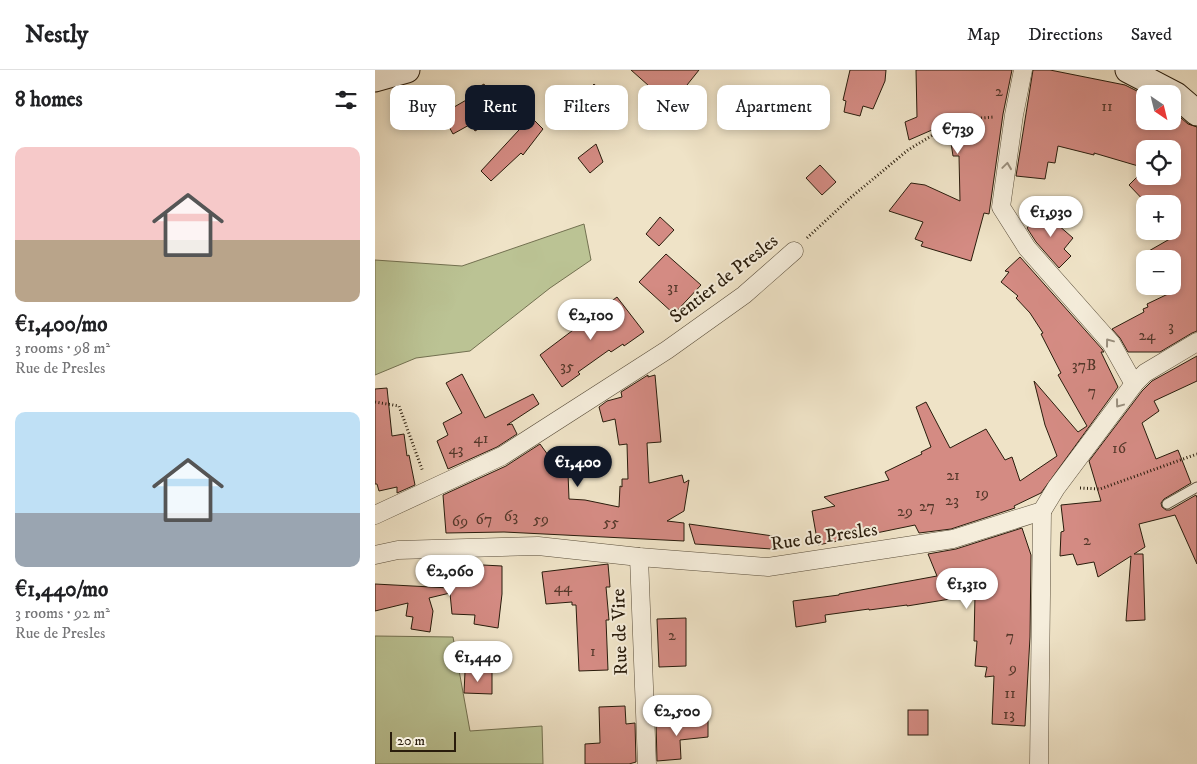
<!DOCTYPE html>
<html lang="en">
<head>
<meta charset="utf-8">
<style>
	:root { --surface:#fff; --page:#f6f6f6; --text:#202124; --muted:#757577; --line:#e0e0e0; --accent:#111827 }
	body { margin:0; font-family:"IM FELL DW Pica",serif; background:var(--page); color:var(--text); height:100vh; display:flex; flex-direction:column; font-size:19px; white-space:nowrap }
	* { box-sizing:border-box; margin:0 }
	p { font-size:16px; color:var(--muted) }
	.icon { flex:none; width:28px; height:28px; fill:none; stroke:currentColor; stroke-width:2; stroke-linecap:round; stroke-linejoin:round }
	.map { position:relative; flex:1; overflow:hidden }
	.side { display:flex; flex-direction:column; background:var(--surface); width:375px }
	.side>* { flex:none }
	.guide { position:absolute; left:15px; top:15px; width:475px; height:45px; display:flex; gap:10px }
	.needle { width:32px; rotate:145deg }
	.controls { position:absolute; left:761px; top:15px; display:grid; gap:10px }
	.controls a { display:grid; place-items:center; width:45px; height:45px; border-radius:10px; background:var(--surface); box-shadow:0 2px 8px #0003; font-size:25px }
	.scale { position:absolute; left:15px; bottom:12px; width:66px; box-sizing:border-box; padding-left:5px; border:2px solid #291c0c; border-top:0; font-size:14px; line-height:18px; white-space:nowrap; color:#291c0c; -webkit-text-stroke:4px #f5eddb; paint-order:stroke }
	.price { position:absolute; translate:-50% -42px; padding:0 11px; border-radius:18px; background:#fff; color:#222; font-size:16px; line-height:32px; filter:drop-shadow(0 1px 2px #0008) }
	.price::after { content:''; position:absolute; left:50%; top:30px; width:15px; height:11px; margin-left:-8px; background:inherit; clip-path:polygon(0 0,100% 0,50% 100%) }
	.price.active { background:var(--accent); color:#fff }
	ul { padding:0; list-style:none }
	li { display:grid; align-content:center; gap:10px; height:265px; padding:0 15px }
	li span { display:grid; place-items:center; height:155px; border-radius:10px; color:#555 }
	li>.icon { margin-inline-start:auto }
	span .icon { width:90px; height:90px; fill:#fffc; stroke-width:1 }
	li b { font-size:21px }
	h2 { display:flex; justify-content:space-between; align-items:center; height:60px; padding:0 15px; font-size:21px }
	.tag { padding:0 18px; border-radius:10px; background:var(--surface); box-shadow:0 2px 8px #0003; font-size:18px; line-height:45px }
	.tag.active { background:var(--accent); color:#fff }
	header { display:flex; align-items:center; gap:30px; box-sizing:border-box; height:70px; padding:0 25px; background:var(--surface); border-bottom:1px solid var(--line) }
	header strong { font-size:24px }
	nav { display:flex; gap:28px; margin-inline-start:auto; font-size:18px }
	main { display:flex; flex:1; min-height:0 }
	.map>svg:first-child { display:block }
	.green { fill:#bbc394; stroke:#727050 }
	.building { fill:#d48b83; stroke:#291c0c }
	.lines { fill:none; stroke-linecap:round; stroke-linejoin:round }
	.lane-casing { stroke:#5a4e3b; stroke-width:11 }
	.street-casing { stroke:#5a4e3b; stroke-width:19 }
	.secondary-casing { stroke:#291c0c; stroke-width:27 }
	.path { stroke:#291c0c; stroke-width:3; stroke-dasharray:1 2.5; stroke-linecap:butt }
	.lane { stroke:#f5eddb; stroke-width:9 }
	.street { stroke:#f5eddb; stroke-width:18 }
	.secondary { stroke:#f5eddb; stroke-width:25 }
	.oneway { stroke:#998f7e }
	.labels { text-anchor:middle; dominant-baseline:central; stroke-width:4; stroke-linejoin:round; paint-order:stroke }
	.number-label { font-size:16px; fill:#54382a }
	.street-label { font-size:19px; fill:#291c0c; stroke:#f5eddb }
</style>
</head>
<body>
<header>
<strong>Nestly</strong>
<nav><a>Map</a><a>Directions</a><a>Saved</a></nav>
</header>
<main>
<section class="side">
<h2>8 homes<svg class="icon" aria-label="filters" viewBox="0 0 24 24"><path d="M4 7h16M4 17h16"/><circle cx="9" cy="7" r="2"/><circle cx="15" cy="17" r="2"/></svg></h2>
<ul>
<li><span style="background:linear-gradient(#f6c9c9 60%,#b9a48a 0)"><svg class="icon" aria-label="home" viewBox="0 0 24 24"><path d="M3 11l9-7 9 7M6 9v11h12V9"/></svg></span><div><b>€1,400/mo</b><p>3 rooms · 98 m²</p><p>Rue de Presles</p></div></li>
<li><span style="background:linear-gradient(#bfe0f5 65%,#9aa5b1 0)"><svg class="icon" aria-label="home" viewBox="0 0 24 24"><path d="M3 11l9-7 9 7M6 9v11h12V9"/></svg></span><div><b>€1,440/mo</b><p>3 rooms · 92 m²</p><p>Rue de Presles</p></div></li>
</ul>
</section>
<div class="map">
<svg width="822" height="694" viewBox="0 0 822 694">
	<rect width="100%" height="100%" fill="#efe3c7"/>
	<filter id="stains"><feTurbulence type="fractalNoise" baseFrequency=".004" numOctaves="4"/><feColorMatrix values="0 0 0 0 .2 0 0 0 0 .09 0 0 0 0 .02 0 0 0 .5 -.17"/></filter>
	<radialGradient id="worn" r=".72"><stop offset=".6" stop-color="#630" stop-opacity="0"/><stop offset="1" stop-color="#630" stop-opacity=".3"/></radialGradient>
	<g class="green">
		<polygon points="209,154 216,190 175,218 95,281 41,288 0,305 0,190 87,196"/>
		<polygon points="0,566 78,567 95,661 167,656 168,694 0,694"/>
	</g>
	<g class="building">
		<polygon points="256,0 324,0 308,20 326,35 311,53 272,17 274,16"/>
		<polygon points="475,0 511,0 510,11 498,39 488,36 485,46 469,42 471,31 468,30"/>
		<polygon points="541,0 637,0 628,44 614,144 609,143 596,191 546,176 548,172 540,169 548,152 514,141 536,113 550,115 585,131 584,86 578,86 573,53 534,70 530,52 542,47"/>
		<polygon points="658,0 675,0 750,15 770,25 770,51 798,51 798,41 813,54 822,57 822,261 817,263 785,282 753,282 745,268 737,259 769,242 768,239 773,237 772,234 793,224 788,216 798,216 798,189 770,189 770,193 765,186 800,166 796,161 798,134 772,134 754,115 770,99 770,106 798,106 798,79 770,79 770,98 719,83 719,85 683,76 680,93 673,92 670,109 641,106"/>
		<polygon points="109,14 126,46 100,61 96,54 78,64 67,44 93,29 91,24"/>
		<polygon points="219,14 232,26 210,47 204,29"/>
		<polygon points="156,47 168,59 148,85 146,83 116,111 106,101"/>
		<polygon points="221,74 228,92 215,103 203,88"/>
		<polygon points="445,95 461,112 447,125 431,108"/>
		<polygon points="667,141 698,168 689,179 696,186 684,198 661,172 652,158"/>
		<polygon points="285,147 299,160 284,176 271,164"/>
		<polygon points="291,184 326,215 299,244 264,212"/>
		<polygon points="645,187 727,279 729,282 726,282 743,317 666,423 639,436 640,438 576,459 544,463 540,455 443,475 437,441 460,436 449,427 514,410 510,402 547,384 546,382 556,377 541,337 551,332 575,378 611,359 630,390 637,387 645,411 682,386 670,355 659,311 703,362 712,356 683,305 686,303 666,264 668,263 655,243 641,228 643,226 626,212 634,202 630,201"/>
		<polygon points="242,227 269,262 249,276 248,274 236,282 234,280 203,302 205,304 187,317 165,285"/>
		<polygon points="822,286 822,311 779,331 784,341 767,353 781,389 803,380 816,413 789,429 786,433 787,437 791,440 795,440 821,425 822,428 822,494 800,445 764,454 770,477 759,484 768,484 770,550 751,551 756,486 723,507 719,492 702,495 698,484 685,486 686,462 689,461 686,435 726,431 714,391 767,321 777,311"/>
		<polygon points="87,304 110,348 158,324 164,334 132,355 137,354 142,364 122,377 73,399 62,371 73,365 68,353 87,343 71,313"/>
		<polygon points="273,305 273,307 280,305 286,372 272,373 274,413 307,405 309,413 314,410 309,441 292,451 309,453 309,471 129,462 71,463 68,425 131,396 165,374 186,403 193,403 194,429 210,430 244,437 245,416 247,417 247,409 253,409 252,374 244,375 240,349 228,352 224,337 232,331 247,327 246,322"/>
		<polygon points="12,318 17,366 29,364 32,386 34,385 40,415 22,423 22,417 4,421 2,414 0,414 0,319"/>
		<polygon points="314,454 398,466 397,479 320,474"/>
		<polygon points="647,458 656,485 655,567 650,656 617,654 619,606 610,607 612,597 600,596 602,571 599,571 600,525 532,536 532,535 494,540 494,539 450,545 451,552 421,557 418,531 464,525 464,524 562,506 553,484 581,479"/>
		<polygon points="233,494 235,517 231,517 234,550 231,550 233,600 204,601 201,535 197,535 197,532 171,534 167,502"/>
		<polygon points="108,495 127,496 127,524 123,558 99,554 100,545 77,544 75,523 54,528 58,541 55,562 36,559 38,547 31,546 33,533 0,541 0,514 75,518 73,496 108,497"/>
		<polygon points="311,548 311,596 284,597 282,549"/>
		<polygon points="90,602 117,602 117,624 89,623"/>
		<polygon points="250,636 251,654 260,653 261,692 254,694 210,694 210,674 225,673 224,637"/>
		<rect x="533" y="640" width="20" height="25"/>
		<polygon points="310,649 310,651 333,650 333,667 305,670 306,689 282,691 281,652"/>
	</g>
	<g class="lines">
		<defs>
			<polyline id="lane" points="792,434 822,417"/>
			<g id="street">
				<polyline points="648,0 639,45 626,137 652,178 736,273 759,314"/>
				<polyline points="0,445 127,386 292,280 369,225 419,181"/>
				<polyline points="0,485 23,480 163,476 264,487 393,497 578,469 667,441 681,418 759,314 770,303 822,272"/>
				<polyline points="264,487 272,694"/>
				<polyline points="664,694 667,441"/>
			</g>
			<g id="secondary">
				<polyline points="753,0 801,25 822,43"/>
				<polyline points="0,9 32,0"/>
			</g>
		</defs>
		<use href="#lane" class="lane-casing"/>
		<use href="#street" class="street-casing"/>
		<use href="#secondary" class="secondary-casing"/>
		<g class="path">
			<polyline points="592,49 619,47"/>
			<polyline points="432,168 474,129 533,80 576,54"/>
			<polyline points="0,332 24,336 48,402"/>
			<polyline points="705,418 725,419 822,384"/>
		</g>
		<use href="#lane" class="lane"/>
		<use href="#street" class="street"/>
		<use href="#secondary" class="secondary"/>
	</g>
	<defs><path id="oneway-chevron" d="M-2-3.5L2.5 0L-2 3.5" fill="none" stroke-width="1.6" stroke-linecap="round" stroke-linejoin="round" transform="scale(1.25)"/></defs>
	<g class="oneway">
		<use href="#oneway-chevron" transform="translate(632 96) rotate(-82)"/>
		<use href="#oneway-chevron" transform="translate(734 272) rotate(-127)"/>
		<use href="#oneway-chevron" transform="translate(744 334) rotate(127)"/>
	</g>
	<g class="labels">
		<g class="number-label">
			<text x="624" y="21">2</text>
			<text x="732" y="36">11</text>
			<text x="298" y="217">31</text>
			<text x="796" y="256">3</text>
			<text x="772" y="265">24</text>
			<text x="709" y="295">37B</text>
			<text x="192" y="296">35</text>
			<text x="717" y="321">7</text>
			<text x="106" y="368">41</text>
			<text x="744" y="378">16</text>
			<text x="81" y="379">43</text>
			<text x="578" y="405">21</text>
			<text x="607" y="423">19</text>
			<text x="577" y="430">23</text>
			<text x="552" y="436">27</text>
			<text x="530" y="441">29</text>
			<text x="136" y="446">63</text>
			<text x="109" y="449">67</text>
			<text x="166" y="449">59</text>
			<text x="85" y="451">69</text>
			<text x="236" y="452">55</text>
			<text x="712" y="470">2</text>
			<text x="188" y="517">44</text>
			<text x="297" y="565">2</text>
			<text x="635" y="566">7</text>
			<text x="218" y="581">1</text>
			<text x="638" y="598">9</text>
			<text x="635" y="623">11</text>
			<text x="634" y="644">13</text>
		</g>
		<g class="street-label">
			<text transform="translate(349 209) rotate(-38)">Sentier de Presles</text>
			<text transform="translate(449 467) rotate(-8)">Rue de Presles</text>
			<text transform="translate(245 562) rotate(-92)">Rue de Vire</text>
		</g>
	</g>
	<rect width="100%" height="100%" filter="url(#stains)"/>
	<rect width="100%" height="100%" fill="url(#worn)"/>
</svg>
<div class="controls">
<a><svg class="needle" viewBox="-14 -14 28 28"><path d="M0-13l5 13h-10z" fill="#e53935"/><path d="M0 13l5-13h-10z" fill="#757577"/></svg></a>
<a><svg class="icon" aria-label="locate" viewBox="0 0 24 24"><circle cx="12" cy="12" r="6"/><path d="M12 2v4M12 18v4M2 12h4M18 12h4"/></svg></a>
<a>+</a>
<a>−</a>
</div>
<div class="scale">20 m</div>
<b class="price" style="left:583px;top:85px">€739</b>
<b class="price" style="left:676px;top:168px">€1,930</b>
<b class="price" style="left:216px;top:271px">€2,100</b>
<b class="price active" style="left:203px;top:418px">€1,400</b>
<b class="price" style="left:75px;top:527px">€2,060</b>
<b class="price" style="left:592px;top:540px">€1,310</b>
<b class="price" style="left:103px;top:613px">€1,440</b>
<b class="price" style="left:302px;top:667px">€2,500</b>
<div class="guide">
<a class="tag">Buy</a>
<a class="tag active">Rent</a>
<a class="tag">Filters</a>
<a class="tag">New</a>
<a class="tag">Apartment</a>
</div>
</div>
</main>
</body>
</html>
